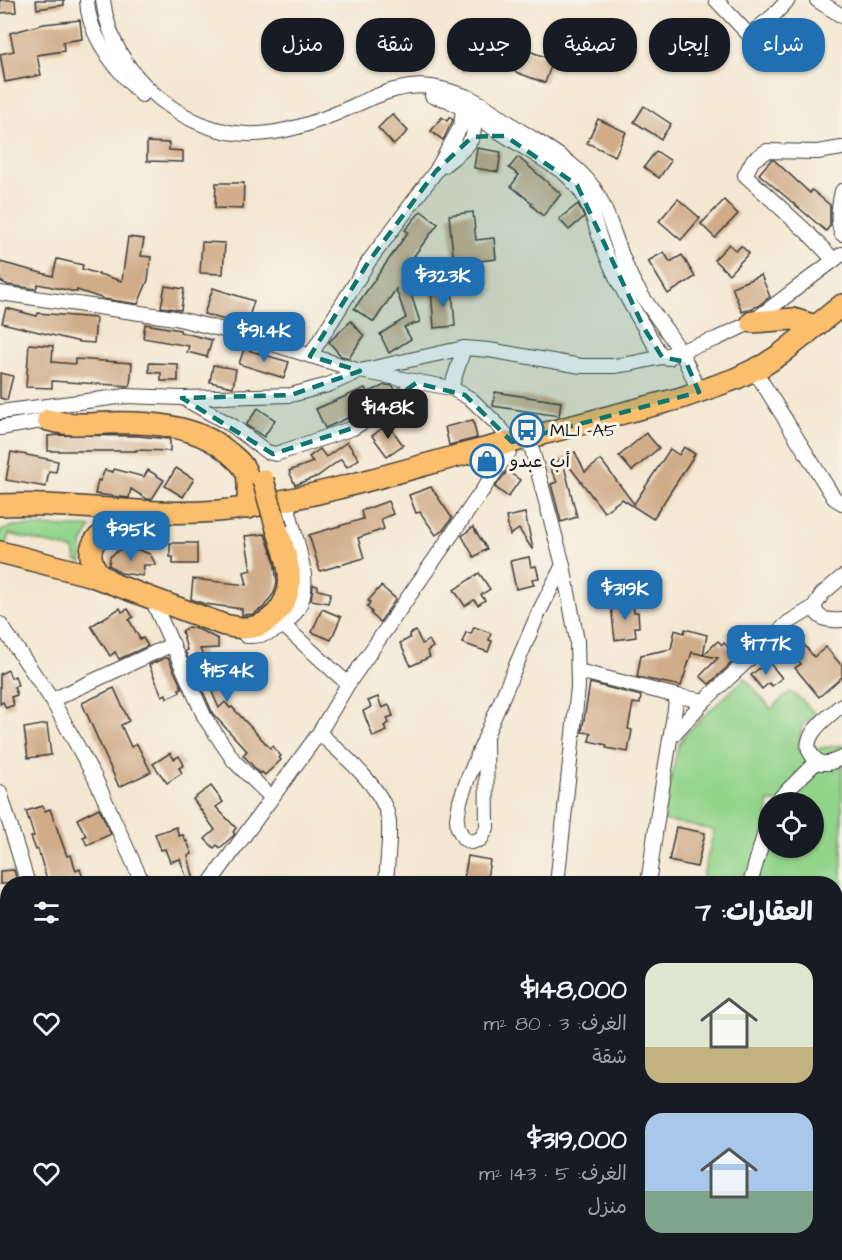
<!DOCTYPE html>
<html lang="ar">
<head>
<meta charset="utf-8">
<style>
	:root { --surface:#171b24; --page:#242831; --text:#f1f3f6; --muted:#9ea1a6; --accent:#1f6fb2 }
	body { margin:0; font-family:"Architects Daughter","Playpen Sans Arabic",sans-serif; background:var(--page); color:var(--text); direction:rtl; height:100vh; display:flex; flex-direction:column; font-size:22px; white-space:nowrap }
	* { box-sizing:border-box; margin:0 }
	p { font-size:20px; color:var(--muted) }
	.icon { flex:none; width:33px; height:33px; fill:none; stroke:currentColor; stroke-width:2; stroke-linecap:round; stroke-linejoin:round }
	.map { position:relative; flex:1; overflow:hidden; direction:ltr }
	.side { position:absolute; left:0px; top:876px; width:843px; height:384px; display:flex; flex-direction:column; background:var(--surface); border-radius:24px 24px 0 0; box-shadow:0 2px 4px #0004; direction:rtl }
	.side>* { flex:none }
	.banner { position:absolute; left:18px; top:18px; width:807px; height:54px; direction:rtl; display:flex; gap:12px }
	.controls { position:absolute; left:758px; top:792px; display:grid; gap:12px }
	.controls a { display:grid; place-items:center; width:66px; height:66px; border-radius:50%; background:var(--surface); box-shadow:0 2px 4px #0004; font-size:30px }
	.price { position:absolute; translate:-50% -51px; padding:0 14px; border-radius:12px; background:var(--accent); color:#fff; font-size:20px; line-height:39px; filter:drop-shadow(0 2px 3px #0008) }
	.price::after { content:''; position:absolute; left:50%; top:36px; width:18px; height:14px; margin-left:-9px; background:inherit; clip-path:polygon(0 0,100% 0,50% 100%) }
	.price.on { background:#222; color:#fff }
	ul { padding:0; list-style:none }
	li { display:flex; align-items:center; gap:18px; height:150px; padding:0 30px }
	li span { display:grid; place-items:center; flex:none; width:168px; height:120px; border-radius:18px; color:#555 }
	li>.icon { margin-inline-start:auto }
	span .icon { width:72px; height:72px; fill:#fffc; stroke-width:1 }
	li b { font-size:26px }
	h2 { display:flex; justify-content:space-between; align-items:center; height:72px; padding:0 30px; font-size:26px }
	.tag { padding:0 21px; border-radius:24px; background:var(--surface); box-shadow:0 2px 4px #0004; font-size:21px; line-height:54px }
	.tag.on { background:var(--accent); color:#fff }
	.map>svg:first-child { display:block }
	.green { fill:#93d48b; stroke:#587854; stroke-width:1.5; fill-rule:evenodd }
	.forest { fill:#76b677; stroke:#49694a; stroke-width:1.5 }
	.building { fill:#d0ac89 }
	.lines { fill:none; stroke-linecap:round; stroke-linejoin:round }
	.minor-casing { stroke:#3c3a37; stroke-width:16 }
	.highway-casing { stroke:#3c3a37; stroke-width:24 }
	.minor { stroke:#fff; stroke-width:14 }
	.highway { stroke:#fabe6d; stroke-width:21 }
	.highway-bridge-casing { stroke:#3c3a37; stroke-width:24; stroke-linecap:butt }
	.highway-bridge { stroke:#fabe6d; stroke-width:21 }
	.marked { fill:#0f766e; fill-opacity:0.2; stroke:#0f766e; stroke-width:4.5; stroke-dasharray:12 8; stroke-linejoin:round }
	.labels { text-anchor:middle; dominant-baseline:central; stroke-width:6; stroke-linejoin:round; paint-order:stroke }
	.poi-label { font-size:18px; fill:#1c1c1c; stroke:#f7f3e8; text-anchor:start }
</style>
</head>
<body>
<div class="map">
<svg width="842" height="1260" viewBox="0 0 842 1260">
	<rect width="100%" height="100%" fill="#f7f3e8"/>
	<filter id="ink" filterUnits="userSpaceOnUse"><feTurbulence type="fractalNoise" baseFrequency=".0167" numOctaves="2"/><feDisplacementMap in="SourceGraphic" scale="12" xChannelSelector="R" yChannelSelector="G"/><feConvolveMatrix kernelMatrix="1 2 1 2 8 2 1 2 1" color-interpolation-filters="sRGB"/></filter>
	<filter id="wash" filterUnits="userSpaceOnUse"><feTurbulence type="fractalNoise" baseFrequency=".008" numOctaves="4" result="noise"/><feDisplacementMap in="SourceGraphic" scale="24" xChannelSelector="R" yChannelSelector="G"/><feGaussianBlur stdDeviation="1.35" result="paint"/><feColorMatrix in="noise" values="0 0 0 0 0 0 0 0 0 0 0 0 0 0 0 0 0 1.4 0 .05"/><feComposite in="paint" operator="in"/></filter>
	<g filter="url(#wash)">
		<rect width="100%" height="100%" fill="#f4e7d1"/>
		<g class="green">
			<polygon points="13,526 91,527 82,545 82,563 76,560 74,550 9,534 6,545 0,544 0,531"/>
			<path d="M745,678L771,709L790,692L802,700L815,714L802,726L798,751L842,745V1230L836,1242V884L701,883L714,830L662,820L678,746L686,733ZM768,802H813V848H768Z"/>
			<polygon points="0,1164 7,1205 8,1252 16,1253 18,1260 0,1260"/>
			<polygon points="741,1253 829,1253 825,1260 738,1260"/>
		</g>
		<polygon class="forest" points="357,1252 492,1252 510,1256 502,1260 356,1260"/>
		<g id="blocks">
			<g class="building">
				<polygon points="0,0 15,0 16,12 0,13"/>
				<polygon points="36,0 64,0 64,5 37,9"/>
				<polygon points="80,20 82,39 63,42 64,51 37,55 41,75 5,82 0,54 14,51 10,33 44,24"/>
				<polygon points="458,34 468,39 465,45 476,51 466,71 452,64 459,51 451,46"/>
				<polygon points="783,39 811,59 804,68 776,48"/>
				<polygon points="521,48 553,60 545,83 513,71"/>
				<polygon points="644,106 671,124 661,139 634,122"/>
				<polygon points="392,114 408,131 394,145 378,128"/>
				<polygon points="442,117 447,121 450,117 453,120 443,140 431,131"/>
				<polygon points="598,119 626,132 615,156 587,143"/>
				<polygon points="147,142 169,143 169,150 183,151 183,162 147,161"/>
				<polygon points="477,148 501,152 498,172 474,168"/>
				<polygon points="656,151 671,161 659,178 644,167"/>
				<polygon points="518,157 561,194 543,216 531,205 532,203 511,186 519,175 509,168"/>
				<polygon points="771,160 774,160 810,193 812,190 830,205 830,226 826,231 759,174"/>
				<polygon points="216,183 244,183 243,209 215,208"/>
				<polygon points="678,199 700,218 681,240 659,221"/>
				<polygon points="724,200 738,214 715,238 701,224"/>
				<polygon points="578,204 584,217 569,230 559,219"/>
				<polygon points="421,211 438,224 414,256 429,270 408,291 410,291 420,322 404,327 411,339 389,353 380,334 406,318 396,289 374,322 354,309 408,232 405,230"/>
				<polygon points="473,212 476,240 494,238 496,259 454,264 449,215"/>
				<polygon points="128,237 144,239 141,256 151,257 148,280 138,304 104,299 77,290 77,292 38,284 36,289 8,285 0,281 0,262 53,276 57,259 83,265 82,269 122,281"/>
				<polygon points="202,242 225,243 223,274 200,273"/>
				<polygon points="729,244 736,251 741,246 749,253 729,274 714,260"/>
				<polygon points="664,252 670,262 682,255 695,277 668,294 648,261"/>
				<polygon points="761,275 770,297 758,306 742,312 732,287"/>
				<polygon points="165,286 184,289 181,310 161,307"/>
				<polygon points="213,288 254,301 246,326 204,314"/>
				<polygon points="452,288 455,326 434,328 431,289"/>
				<polygon points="6,308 37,316 38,313 96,318 94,343 80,342 2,323"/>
				<polygon points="351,321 364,336 349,358 341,356 329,342"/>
				<polygon points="145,324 180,330 180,332 212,340 207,357 187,352 189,346 143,338"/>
				<polygon points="29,344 53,346 52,362 75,364 75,359 132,363 130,386 52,381 52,388 26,387"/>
				<polygon points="244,349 289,362 284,378 239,364"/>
				<polygon points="149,363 178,364 178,381 161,381 161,373 149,372"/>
				<polygon points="213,365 236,369 233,387 210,382"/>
				<polygon points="0,373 13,376 7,400 0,398"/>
				<polygon points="385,385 393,386 395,390 388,395 372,403 373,406 366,410 325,428 316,409 365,388 367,393"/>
				<polygon points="495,392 561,402 559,416 493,406"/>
				<polygon points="258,408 275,420 264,437 246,425"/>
				<polygon points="473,420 477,438 449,445 445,427"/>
				<polygon points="388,424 403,445 387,456 372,436"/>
				<polygon points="646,433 659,448 632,471 619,456"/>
				<polygon points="59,435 138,436 168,439 170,440 170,451 136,450 136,451 48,451 48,436"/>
				<polygon points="347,442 359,459 347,467 341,459 318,476 295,485 289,471 313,462 309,457 320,449 326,457"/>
				<polygon points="684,447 695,454 653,519 622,499 604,512 563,458 575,452 585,472 601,460 634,504 670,449 679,455"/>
				<polygon points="11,452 58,461 56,472 49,471 46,487 6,480"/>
				<polygon points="562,458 577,517 561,522 551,484 557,482 549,465"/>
				<polygon points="176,468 194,479 183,497 165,486"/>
				<polygon points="114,469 144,477 148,470 164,480 152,499 147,499 131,489 129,498 95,494 98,480 100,481 105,470 113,472"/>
				<polygon points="507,471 520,480 508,497 495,487"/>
				<polygon points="431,487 452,518 444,529 436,535 420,512 416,513 409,495"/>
				<polygon points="388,501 393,514 381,519 384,529 358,538 364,558 320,571 309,535 363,519 361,511"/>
				<polygon points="525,513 533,549 532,549 519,529 510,535 506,517"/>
				<polygon points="473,527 487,549 474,557 462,536"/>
				<polygon points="265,534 274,560 277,582 274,593 263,608 253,614 242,615 242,609 205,604 191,599 193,579 247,585 244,572 251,570 245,536"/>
				<polygon points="170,543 197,543 197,564 173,564 173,557 170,557"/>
				<polygon points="119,550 139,550 150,554 156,565 144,565 143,576 121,573 109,565 110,557"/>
				<polygon points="529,557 531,567 536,566 539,578 532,579 534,585 516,589 510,561"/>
				<polygon points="479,573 490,589 481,595 485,600 478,605 474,600 465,606 454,590"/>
				<polygon points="313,585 318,586 318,590 331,593 328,603 311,600"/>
				<polygon points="381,586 396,599 380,622 371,614 372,612 367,607 370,602 368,601"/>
				<polygon points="633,603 634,612 638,612 639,627 635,627 636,637 615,640 611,606"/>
				<polygon points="120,608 122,612 128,609 133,617 129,620 140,639 143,638 148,646 119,659 115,652 110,656 91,626"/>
				<polygon points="322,609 341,617 331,640 312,632"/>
				<polygon points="188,627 200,630 218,639 218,648 200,649 208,667 214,664 223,685 211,690 219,708 225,702 230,708 232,707 270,748 272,746 281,756 279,758 281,760 265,775 262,772 260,774 243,755 247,751 213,714 185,651 187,650 182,631"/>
				<polygon points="474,627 491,633 489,640 492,641 488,652 462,643 466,632 471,634"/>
				<polygon points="685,629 707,635 703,655 692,652 681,686 637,677 641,655 671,649 675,630 684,633"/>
				<polygon points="416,631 422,644 429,640 433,647 427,651 430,657 411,666 400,643 410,638 409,634"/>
				<polygon points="797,636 814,657 826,647 842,666 842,677 819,697 795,668 801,664 786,645"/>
				<polygon points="718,641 722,645 724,643 738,657 709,684 700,676 718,658 703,655"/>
				<polygon points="165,658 168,658 182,688 179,689 180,692 167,698 166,694 162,696 149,665"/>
				<polygon points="768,661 782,678 772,686 769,683 762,689 751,675"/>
				<polygon points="8,670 11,678 15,676 18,685 14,687 17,695 11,697 14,705 6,708 3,702 0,704 0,674"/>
				<polygon points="590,683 641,696 640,704 633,703 628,729 632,730 628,752 606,748 607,745 589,741 591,733 582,732"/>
				<polygon points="114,688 129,721 121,725 131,747 137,744 151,772 119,787 82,703"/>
				<polygon points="378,697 382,708 389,705 393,716 387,718 389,723 384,726 387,731 373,737 363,711 371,707 368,701"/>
				<polygon points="47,724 51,755 28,758 24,728"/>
				<polygon points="170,753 174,759 179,756 184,765 179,768 182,773 167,783 153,764"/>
				<polygon points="211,786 223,802 216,807 236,828 233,832 235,834 232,837 220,848 217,845 214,848 205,839 215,830 193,799"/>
				<polygon points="43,806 45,811 50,809 67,856 71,855 76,871 80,869 83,878 64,884 48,884 38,849 36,850 31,837 34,836 26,811"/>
				<polygon points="99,808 111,834 87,845 83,837 86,836 77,819"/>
				<polygon points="176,827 179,836 183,835 186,842 187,841 192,854 188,856 194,880 188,882 180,859 170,862 165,849 161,850 155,834"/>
				<polygon points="676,827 705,833 697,867 669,861"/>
				<polygon points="468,856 490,860 486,884 463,884"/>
				<polygon points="14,870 18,884 0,884 0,871"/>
			</g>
		</g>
	</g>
	<g filter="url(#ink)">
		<use href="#blocks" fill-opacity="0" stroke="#3c3a37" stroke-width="1.5"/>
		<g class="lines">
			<defs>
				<g id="minor">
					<path d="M87,0C88,36 117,71 142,95"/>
					<path d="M103,0C108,40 129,74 160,99C224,150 281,139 351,107C379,94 410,80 442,89C451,91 460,94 468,97C486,105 502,118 518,129C545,147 582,165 598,195C613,223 619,255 634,283C648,307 666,328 680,351C688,364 693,378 699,392"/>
					<polyline points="716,0 749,35 773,16 788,0"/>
					<polyline points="817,0 842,16"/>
					<path d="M432,96L448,100L463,109L563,172C592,196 592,220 605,252C619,287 642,324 662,357L669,358"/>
					<path d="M443,166C452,158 466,150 472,138C476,129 472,118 478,109"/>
					<path d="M842,191C839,205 836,221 842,234"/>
					<polyline points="834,260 808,233 745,175 753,160 767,151 817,152 842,148"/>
					<polyline points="0,293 175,318 240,334 360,371 451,388 471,399 499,426 512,442"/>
					<polyline points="310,356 369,261 436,171 461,126 463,109 467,102"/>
					<polyline points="750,372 760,379 834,498 842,503"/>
					<polyline points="451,388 464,348"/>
					<polyline points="183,398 233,426 267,452 276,454 353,428 387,408 416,383"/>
					<polyline points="0,412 126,396 182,398 291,395 328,385 360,371 464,348 489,350 581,366 614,366 634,363 662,357 716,339 752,322 842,254"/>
					<polyline points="0,428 48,420"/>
					<polyline points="531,446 563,565 577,641 578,687 557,884"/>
					<path d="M842,577L822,594L814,607C818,620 829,621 842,620"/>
					<polyline points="151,597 205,718 234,761 271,797"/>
					<polyline points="0,624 52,700 95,778 143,884"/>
					<polyline points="284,626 348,684"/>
					<path d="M246,636C281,637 308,612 304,575C301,552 293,529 288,507"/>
					<polyline points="578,671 677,696 704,701 789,622 814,607"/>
					<polyline points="52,700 173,644"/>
					<path d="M842,705C826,718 789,744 821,763H829L842,758"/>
					<path d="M319,733C342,754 387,790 389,823C390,843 387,864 386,884"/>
					<polyline points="672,736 704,701"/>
					<polyline points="486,737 487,828 481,839 471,842 464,839 458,828 457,819 460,801 468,778 538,614 563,565"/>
					<polyline points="0,792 28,884"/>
					<polyline points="776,802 817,761"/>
					<polyline points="209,884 319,733 348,684 509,452"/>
					<polyline points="648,884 658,813 677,696"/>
					<polyline points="750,884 768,821"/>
					<polyline points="0,1070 8,1083"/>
					<polyline points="0,1107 8,1154"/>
					<polyline points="836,1225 842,1201"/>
					<polyline points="21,1252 22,1260"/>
					<polyline points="110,1252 112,1260"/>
					<polyline points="236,1252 236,1260"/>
					<polyline points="289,1256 289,1252"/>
					<polyline points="126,1260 129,1252"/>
					<polyline points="433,1260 437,1252"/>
					<polyline points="825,1260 827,1252"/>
				</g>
				<g id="highway">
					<polyline points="752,322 793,319 816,326"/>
					<path d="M48,420C69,426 87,424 108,423C148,422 194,424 227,451C234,457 245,465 247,475C249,485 248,497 248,508"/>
					<path d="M0,505C83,501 165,522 249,507C321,495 391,474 461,455C534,436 607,417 681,398L735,379L764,365L781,354L842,305"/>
					<path d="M0,552L89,575L224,625C235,627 246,630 257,626C278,619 292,596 289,574C288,559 282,544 277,529"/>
					<path d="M110,581C100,575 92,569 91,556C89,529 126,527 145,522"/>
				</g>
			</defs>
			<use href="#minor" class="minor-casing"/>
			<use href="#highway" class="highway-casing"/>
			<use href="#minor" class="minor"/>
			<use href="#highway" class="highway"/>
			<defs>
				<polyline id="highway-bridge" points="263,480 277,529"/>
			</defs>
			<use href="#highway-bridge" class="highway-bridge-casing"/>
			<use href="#highway-bridge" class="highway-bridge"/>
		</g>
	</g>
	<path class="marked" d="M492,136H505L577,185L644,328L662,357L686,362L699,392L512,442L465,395L416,383L353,428L273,454L182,398L291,395L360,371L310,356L369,261L436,171L472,137Z"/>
	<defs>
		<symbol id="bus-ring" viewBox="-11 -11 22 22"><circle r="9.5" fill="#f7f3e8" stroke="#1f6fb2" stroke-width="1.5"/><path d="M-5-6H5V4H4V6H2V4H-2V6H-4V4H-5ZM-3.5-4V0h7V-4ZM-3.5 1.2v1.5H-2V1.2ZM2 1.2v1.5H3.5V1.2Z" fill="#1f6fb2"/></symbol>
		<symbol id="shop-ring" viewBox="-11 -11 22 22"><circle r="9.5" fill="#f7f3e8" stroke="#1f6fb2" stroke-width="1.5"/><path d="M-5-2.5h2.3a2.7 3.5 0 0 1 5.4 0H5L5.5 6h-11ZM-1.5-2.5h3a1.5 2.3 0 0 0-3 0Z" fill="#1f6fb2"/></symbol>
	</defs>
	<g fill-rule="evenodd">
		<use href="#bus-ring" x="508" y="411" width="38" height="38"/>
		<use href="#shop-ring" x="468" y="442" width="38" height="38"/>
	</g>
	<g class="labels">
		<g class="poi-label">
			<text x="550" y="430">ML1 -A5</text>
			<text x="510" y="461">أب عبدو</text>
		</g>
	</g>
</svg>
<div class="controls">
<a><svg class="icon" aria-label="locate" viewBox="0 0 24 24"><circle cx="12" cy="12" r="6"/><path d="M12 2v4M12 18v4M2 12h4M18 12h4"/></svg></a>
</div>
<b class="price" style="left:443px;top:308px">$323K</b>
<b class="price" style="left:264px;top:363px">$91.4K</b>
<b class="price on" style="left:388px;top:440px">$148K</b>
<b class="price" style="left:131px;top:562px">$95K</b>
<b class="price" style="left:625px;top:621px">$319K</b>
<b class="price" style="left:766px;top:676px">$177K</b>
<b class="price" style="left:227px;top:703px">$154K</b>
<div class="banner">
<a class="tag on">شراء</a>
<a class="tag">إيجار</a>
<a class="tag">تصفية</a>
<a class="tag">جديد</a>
<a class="tag">شقة</a>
<a class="tag">منزل</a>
</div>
<section class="side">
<h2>العقارات: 7<svg class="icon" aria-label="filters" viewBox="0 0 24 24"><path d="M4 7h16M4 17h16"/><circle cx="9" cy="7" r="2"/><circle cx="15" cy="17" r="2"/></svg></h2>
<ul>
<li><span style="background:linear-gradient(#dfe7d0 70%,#c2b280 0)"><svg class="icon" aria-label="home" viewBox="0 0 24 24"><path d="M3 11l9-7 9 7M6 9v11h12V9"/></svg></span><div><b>$148,000</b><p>الغرف: 3 · 80 m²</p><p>شقة</p></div><svg class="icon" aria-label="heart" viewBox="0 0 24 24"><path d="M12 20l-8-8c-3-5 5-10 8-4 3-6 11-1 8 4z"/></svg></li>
<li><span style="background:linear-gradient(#a9c7e8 65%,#7fa58c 0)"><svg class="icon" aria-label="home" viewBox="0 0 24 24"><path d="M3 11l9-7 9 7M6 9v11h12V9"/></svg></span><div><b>$319,000</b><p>الغرف: 5 · 143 m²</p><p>منزل</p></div><svg class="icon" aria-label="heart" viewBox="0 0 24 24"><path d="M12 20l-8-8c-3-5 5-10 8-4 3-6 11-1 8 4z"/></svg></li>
</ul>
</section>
</div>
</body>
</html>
